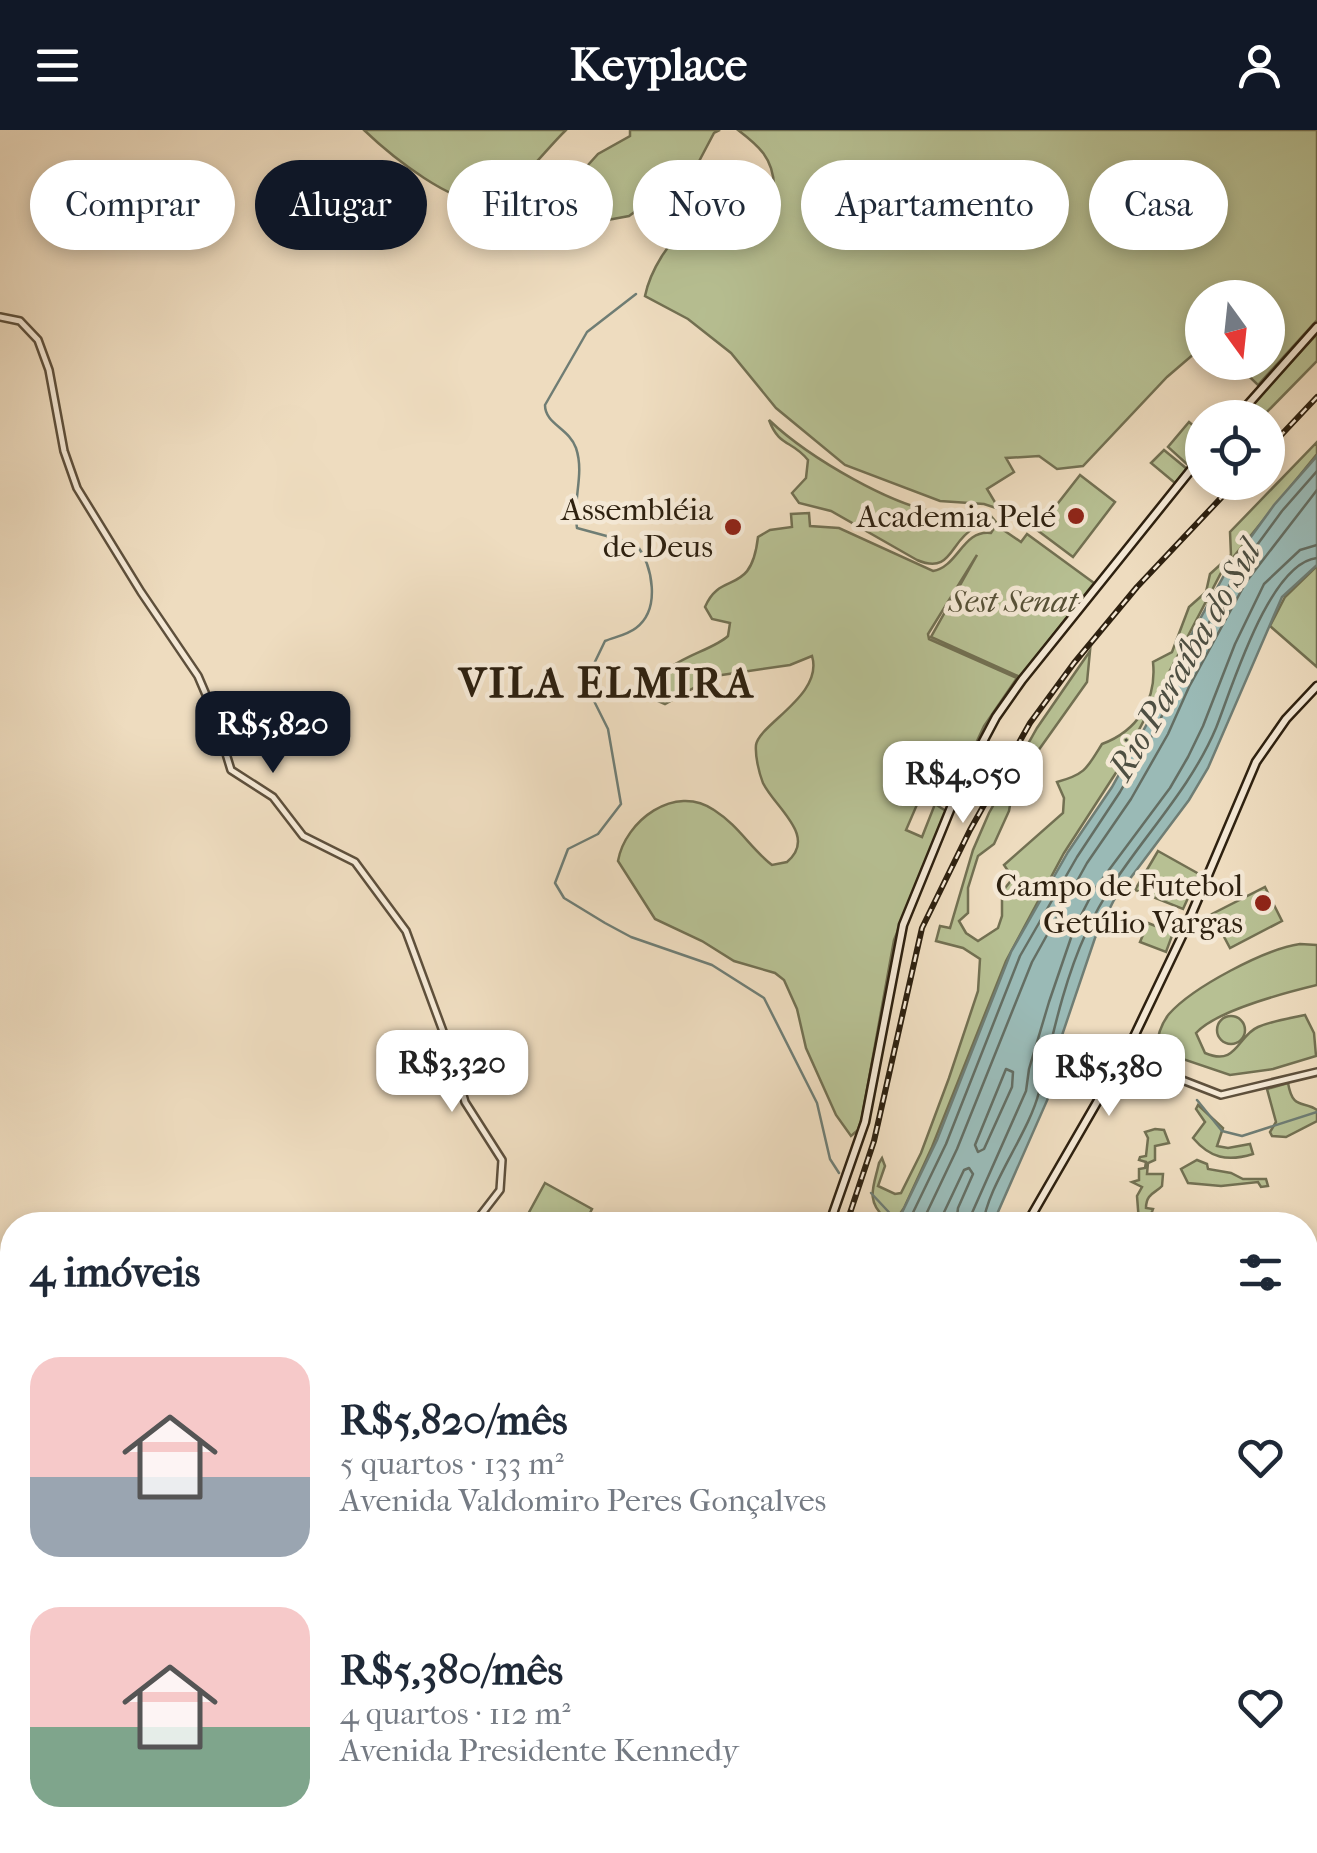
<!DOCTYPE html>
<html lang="pt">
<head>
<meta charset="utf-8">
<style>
	:root { --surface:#fff; --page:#f2f2f3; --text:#1f2937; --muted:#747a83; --accent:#111827 }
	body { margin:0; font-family:"IM FELL French Canon",serif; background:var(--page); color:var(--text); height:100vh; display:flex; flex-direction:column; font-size:38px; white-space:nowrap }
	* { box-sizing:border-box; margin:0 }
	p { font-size:32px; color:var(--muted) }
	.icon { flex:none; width:55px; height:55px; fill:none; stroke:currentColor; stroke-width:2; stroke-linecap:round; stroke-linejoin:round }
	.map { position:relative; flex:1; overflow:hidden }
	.drawer { position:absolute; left:0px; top:1082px; width:1318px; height:642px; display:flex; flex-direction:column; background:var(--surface); border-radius:40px 40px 0 0; box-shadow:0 5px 15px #0003 }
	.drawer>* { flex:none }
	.guide { position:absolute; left:30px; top:30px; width:1258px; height:90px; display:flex; gap:20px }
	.needle { width:65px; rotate:165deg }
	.controls { position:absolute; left:1185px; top:150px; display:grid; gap:20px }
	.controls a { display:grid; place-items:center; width:100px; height:100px; border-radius:50%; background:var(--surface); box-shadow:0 5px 15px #0003; font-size:50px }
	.price { position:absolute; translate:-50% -85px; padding:0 22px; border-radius:20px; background:#fff; color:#222; font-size:32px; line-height:65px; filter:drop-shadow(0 2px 5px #0008) }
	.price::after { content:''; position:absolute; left:50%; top:60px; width:30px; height:22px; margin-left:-15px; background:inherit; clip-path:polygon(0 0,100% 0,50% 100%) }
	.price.selected { background:var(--accent); color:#fff }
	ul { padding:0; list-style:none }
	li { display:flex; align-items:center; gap:30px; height:250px; padding:0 30px }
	li span { display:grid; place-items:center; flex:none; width:280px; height:200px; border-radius:30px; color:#555 }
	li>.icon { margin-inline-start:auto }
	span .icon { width:120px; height:120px; fill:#fffc; stroke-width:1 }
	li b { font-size:42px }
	h2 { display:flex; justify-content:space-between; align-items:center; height:120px; padding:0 30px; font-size:42px }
	.pill { padding:0 35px; border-radius:45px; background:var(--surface); box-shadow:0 5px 15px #0003; font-size:35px; line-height:90px }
	.pill.selected { background:var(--accent); color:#fff }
	header { display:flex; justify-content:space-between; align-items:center; height:130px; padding:0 30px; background:var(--accent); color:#fff; font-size:45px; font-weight:700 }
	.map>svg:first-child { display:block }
	.green { fill:#b7c093; stroke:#727052; stroke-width:2.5 }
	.water { fill:#9abab6; stroke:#6f7d74; stroke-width:2.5 }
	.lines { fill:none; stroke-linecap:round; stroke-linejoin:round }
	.shore { stroke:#646e63; stroke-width:2.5 }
	.stream { stroke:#6f7d74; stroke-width:2.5 }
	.tertiary-casing { stroke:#5e503c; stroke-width:10 }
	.secondary-casing { stroke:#2e2110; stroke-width:11 }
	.tertiary { stroke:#f4e8d5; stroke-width:5 }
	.secondary { stroke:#f4e8d5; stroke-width:6 }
	.rail-casing { stroke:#2e2110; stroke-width:6 }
	.rail { stroke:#f4e8d5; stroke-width:2.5; stroke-dasharray:8; stroke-linecap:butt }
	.poi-dot { fill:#8f2418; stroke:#f4e8d5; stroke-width:4 }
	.labels { text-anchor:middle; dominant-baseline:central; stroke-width:9; stroke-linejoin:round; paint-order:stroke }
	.poi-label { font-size:32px; fill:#2e2110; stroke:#f4e8d5; text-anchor:end }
	.park-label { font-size:32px; font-style:italic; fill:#575137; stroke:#f4e8d5 }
	.water-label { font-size:35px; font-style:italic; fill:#4e4f42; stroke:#f4e8d5 }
	.district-label { font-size:42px; font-weight:bold; letter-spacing:2.5px; fill:#2e2110; stroke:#f4e8d5 }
</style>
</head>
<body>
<header><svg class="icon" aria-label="menu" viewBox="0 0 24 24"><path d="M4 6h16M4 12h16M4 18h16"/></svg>Keyplace<svg class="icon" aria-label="person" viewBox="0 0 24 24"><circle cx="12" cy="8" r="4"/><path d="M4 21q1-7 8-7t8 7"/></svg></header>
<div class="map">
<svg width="1317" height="1723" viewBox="0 0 1317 1723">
	<rect width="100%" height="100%" fill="#eedcbf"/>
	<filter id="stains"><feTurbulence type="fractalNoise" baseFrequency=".002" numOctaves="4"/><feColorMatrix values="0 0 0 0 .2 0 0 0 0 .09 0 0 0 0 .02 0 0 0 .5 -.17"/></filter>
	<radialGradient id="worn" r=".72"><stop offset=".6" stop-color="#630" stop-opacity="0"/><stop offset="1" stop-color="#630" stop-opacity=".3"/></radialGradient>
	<g class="green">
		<path d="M364,0H566C542,23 521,56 491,69C459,83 387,22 364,0Z"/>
		<polygon points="630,0 720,0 714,3 696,37 629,86 597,92 576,75 570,55 598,24 630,6"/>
		<path d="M738,0H1317V190L1258,255L1235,233L1268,232V168H1202V217L1167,247L1083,336L1057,339L1039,326L1006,328L1014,342L987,359L999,379L984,374L940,371L845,335L776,278L731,223L688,189L645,166C650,142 669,108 691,96C717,82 776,119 774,56C773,28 759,16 738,0Z"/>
		<polygon points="694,56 700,84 685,88 679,60"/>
		<polygon points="1317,204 1317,231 1262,287 1240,288"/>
		<path d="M769,290C807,326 897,381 950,384C963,385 976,383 990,385L996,392C989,394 981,394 974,398C949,412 952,445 917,430L831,381L799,373L792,363L806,348L808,330C792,310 779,317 769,290Z"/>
		<polygon points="1189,292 1202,303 1202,320 1189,336 1168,317"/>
		<path d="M1317,312V324L1222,441L1119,638L1064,723L1006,831L932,1017L904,1078L892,1095H879L885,1088C865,1070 874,1056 879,1033L882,1028L885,1036L878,1056L895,1064L901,1063L921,1023L949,948L978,861L980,829L963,818L936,811L940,796L950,798L973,720L989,683L1037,598L1090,521L1087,552L1033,628L1012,664L1009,681L994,714L978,726L968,758V783L959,791L966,803L978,811L998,798L1002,786V762L1013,748L1004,735L1063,683L1064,668L1057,652C1086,644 1087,638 1102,614C1137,601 1157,571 1153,532L1172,522L1189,477L1206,462L1210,444L1231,425L1230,402Z"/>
		<polygon points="1164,320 1187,339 1175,353 1151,333"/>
		<polygon points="1080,345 1115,372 1073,427 1037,400"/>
		<path d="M809,383L810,396L839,398L933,441C958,437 963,399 991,403L996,395L1021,412L1027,404L1094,453L1020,547L931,507L977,425L928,504L929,509L1017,548L984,596L963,641L945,628L925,656L906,700L922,707L935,674L946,681L894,810L862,987L858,1000L851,1006L836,985L806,918L797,879L784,850L775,843L734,831L702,811L655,789L618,731C625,691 675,653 714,680C739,696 751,719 772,735L787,732C818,706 775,678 763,653C759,643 755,626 756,615C759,594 824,565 812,526L790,535L715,546L665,574L658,571C641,534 710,524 728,506L730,493L712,489L705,477C721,439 751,468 758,407L770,400L792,397L791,384Z"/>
		<polygon points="1317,436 1317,537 1270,496 1285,467"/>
		<polygon points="1158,721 1199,744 1183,779 1135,760"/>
		<polygon points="1265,757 1282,791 1230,818 1212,784"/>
		<polygon points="1148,793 1173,803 1166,822 1140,812"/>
		<path d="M1300,814L1317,815V855C1284,863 1217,880 1196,903L1205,923C1237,937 1237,906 1258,897C1272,891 1290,888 1305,885L1314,903L1316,926L1273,939L1230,945L1156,920C1157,908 1161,894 1169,884C1193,857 1265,819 1300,814Z"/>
		<circle cx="1231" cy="900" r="14"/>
		<path d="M1288,953C1293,981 1303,970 1317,980V991L1286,1007L1272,1006L1270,1002L1276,992L1267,959Z"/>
		<path d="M1198,975L1223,998L1217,1016L1228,1018L1250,1014L1253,1024C1227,1032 1210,1028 1193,1008L1205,992L1196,979Z"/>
		<path d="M1155,999L1164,1000L1169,1013L1155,1016V1030L1148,1033L1147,1044H1163L1162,1056C1156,1063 1146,1063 1146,1078L1153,1079L1150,1087L1139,1092L1137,1066L1142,1057L1132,1052L1139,1050V1039L1145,1038L1146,1032L1139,1030L1140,1027L1146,1026L1148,1008L1145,1002Z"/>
		<polygon points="1197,1030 1207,1034 1208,1039 1231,1043 1243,1049 1266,1049 1268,1056 1261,1057 1258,1052 1221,1056 1188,1053 1181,1039"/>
		<polygon points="545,1053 592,1079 584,1095 543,1095 527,1086"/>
		<polygon points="1305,1179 1317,1183 1317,1247 1305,1230"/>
	</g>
	<g class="water">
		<polygon points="1317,326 1317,435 1282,467 1208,638 1189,670 1114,770 1095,808 1056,923 1049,966 994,1091 991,1095 896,1095 937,1010 1011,822 1068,722 1112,657 1148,592 1168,547 1227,440 1274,375"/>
		<polygon points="677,1713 677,1712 736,1713 733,1723 675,1723"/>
	</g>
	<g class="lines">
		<g class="shore">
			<polygon points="1006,939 1013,942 1012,957 984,1019 978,1022 975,1015"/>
			<polyline points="907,1095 946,1014 1020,826 1077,727 1120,662 1157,597 1177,551 1235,445 1282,381 1317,341"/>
			<polyline points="921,1095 957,1019 1032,832 1087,733 1131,669 1168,604 1189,557 1246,452 1317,360"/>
			<polyline points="938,1095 964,1040 969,1038 973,1044 958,1078 956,1095"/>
			<polyline points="971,1095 972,1083 1026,961 1029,939 1049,872 1074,799 1094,760 1170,658 1188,627 1203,596 1235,514 1264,454 1300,420 1317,415"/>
			<path d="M983,1095C987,1056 1029,1003 1039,962C1052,909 1063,853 1086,803C1119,728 1184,674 1216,598C1232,558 1269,433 1317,428"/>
		</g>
		<g class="stream">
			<path d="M636,164L587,202L545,275C545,294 569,298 576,318C585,345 572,370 577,398L636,414C653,436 661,479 636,498C627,505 615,507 605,511L591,540L588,559L608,599L621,674L598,704L568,719L555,753L564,768L605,793L631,807L712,835L764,868L817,973L830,1029L839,1043"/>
			<polyline points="1197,970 1222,1001 1242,1006 1317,982"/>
			<polyline points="871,1063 898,1092"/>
		</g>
		<defs>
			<g id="tertiary">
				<polyline points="0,187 20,191 38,210 49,240 64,321 77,358 141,462 198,546 213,581 231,640 273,667 303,706 355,732 406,801 451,923 465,972 502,1030 500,1060 473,1095"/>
				<polyline points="1123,927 1221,965 1317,942"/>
				<polyline points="0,1191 12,1196"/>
				<polyline points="0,1248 12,1259"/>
				<polyline points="0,1548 12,1571"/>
				<polyline points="272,1723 286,1712"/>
				<polyline points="464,1723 471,1712"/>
				<polyline points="507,1723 515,1712"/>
			</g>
			<g id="secondary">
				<polyline points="1236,288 1317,197"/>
				<polyline points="829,1095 865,992 903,795 961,653 996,587 1022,550 1202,326"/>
				<polyline points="1026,1095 1130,915 1183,804 1256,632 1286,589 1317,556"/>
				<polyline points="423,1723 435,1712"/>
				<polyline points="430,1723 440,1723"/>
				<polyline points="443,1723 452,1712"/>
				<polyline points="769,1723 771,1712"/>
			</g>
		</defs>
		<use href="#tertiary" class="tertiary-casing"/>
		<use href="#secondary" class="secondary-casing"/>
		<use href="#tertiary" class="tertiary"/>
		<use href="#secondary" class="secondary"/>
		<defs>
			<g id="rail">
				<polyline points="1268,319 1317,267"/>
				<polyline points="846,1095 874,1011 922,798 970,700 1030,593 1074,533 1137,457 1236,352"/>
				<polyline points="489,1723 497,1712"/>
			</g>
		</defs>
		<use href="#rail" class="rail-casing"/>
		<use href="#rail" class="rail"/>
	</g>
	<g class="poi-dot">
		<circle cx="1076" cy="386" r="10"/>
		<circle cx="733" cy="397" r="10"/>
		<circle cx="1263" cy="773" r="10"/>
	</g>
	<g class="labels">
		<g class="poi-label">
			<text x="713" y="379">Assembléia<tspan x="713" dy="37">de Deus</tspan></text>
			<text x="1056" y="386">Academia Pelé</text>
			<text x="1243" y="755">Campo de Futebol<tspan x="1243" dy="37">Getúlio Vargas</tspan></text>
		</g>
		<g class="park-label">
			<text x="1013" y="471">Sest Senat</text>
		</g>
		<g class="water-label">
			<text transform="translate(1185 530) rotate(-60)">Rio Paraíba do Sul</text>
		</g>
		<g class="district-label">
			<text x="607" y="553">VILA ELMIRA</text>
		</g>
	</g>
	<rect width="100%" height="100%" filter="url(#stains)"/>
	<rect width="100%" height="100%" fill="url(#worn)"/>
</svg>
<div class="controls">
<a><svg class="needle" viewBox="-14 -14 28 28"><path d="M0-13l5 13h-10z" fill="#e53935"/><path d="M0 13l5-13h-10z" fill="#747a83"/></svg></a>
<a><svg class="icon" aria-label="locate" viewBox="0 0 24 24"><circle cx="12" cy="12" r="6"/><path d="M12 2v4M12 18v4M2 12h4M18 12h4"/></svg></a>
</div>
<b class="price selected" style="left:273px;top:646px">R$5,820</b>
<b class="price" style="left:963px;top:696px">R$4,050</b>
<b class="price" style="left:452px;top:985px">R$3,320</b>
<b class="price" style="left:1109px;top:989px">R$5,380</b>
<div class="guide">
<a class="pill">Comprar</a>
<a class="pill selected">Alugar</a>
<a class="pill">Filtros</a>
<a class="pill">Novo</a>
<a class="pill">Apartamento</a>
<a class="pill">Casa</a>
</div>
<section class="drawer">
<h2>4 imóveis<svg class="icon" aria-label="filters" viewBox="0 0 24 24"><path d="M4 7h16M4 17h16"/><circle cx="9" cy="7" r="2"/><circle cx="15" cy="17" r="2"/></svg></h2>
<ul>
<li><span style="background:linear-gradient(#f6c9c9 60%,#9aa5b1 0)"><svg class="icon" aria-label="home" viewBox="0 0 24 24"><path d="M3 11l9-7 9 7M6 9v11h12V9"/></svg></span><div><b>R$5,820/mês</b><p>5 quartos · 133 m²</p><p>Avenida Valdomiro Peres Gonçalves</p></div><svg class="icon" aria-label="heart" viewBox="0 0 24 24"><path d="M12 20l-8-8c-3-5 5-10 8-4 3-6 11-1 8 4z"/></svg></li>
<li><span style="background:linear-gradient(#f6c9c9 60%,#7fa58c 0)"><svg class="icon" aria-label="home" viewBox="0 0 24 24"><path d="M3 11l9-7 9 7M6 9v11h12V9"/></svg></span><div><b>R$5,380/mês</b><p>4 quartos · 112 m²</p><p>Avenida Presidente Kennedy</p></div><svg class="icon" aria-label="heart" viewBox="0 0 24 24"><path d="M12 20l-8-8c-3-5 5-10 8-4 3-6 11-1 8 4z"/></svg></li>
</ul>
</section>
</div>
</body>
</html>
